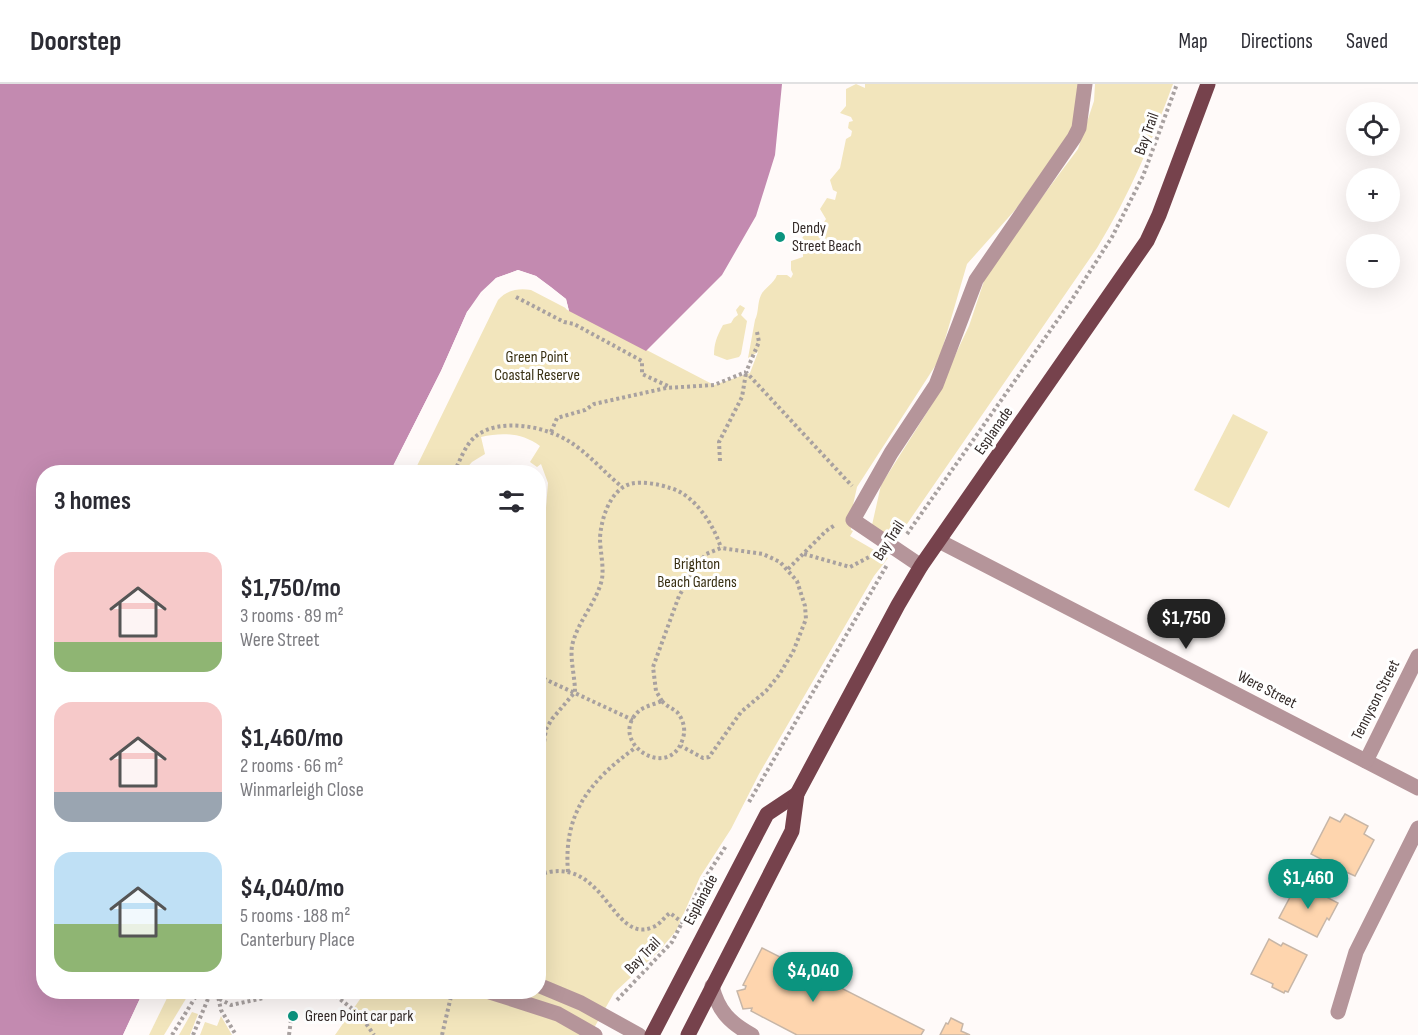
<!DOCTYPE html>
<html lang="en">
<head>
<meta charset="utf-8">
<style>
	:root { --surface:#fff; --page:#f7f7f7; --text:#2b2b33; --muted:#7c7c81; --line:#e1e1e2; --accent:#0b947f }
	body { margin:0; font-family:"Sofia Sans Condensed",sans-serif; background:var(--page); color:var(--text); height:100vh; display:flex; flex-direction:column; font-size:22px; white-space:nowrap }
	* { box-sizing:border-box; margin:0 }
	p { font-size:20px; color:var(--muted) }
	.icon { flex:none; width:33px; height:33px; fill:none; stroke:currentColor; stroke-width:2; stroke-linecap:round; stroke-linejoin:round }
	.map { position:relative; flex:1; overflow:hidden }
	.sheet { position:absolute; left:36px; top:381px; width:510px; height:534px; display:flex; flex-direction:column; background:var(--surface); border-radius:24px; box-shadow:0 6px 24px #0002 }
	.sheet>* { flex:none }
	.buttons { position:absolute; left:1346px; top:18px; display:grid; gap:12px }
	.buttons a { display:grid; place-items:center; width:54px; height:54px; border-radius:50%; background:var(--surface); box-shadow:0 6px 24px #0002; font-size:30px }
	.price { position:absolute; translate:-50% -51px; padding:0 14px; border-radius:21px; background:var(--accent); color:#fff; font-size:20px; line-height:39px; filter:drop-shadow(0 2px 3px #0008) }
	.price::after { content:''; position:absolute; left:50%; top:36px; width:18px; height:14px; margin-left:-9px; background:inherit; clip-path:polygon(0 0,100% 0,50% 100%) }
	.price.current { background:#222; color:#fff }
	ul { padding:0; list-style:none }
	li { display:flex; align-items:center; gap:18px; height:150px; padding:0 18px }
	li span { display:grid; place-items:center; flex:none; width:168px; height:120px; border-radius:18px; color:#555 }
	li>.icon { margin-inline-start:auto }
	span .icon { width:72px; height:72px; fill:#fffc; stroke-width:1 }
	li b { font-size:26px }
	h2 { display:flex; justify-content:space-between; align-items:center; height:72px; padding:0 18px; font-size:26px }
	header { display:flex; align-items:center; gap:36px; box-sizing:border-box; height:84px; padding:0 30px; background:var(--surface); border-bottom:2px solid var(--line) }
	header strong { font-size:28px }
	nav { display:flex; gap:33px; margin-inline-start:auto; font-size:21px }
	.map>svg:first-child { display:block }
	.green { fill:#f2e5bc }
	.water { fill:#c38ab0 }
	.pier { fill:#fffaf9 }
	.building { fill:#fed5ae; stroke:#c7b6a7; stroke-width:1.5 }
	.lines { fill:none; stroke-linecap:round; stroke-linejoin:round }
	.path { stroke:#a8a1a0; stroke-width:4; stroke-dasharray:3 3; stroke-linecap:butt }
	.minor { stroke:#b5959a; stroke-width:15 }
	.major { stroke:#76424c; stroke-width:15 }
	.poi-dot { fill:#0b947f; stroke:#fff; stroke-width:2 }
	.labels { text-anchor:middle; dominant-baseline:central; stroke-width:6; stroke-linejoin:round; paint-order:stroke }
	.street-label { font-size:16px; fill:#332a28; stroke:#fff }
	.poi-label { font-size:16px; fill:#332a28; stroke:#fff; text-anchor:start }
	.park-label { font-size:16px; fill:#393013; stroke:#fff }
</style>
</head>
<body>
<header>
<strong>Doorstep</strong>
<nav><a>Map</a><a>Directions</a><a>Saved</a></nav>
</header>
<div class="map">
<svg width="1418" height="951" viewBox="0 0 1418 951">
	<rect width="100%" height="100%" fill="#fffaf9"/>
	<g class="green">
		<path d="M856,0L865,4V0H1080L1073,42L1067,53L1016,125L967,180L939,276L857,403L853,421L851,446L853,447L850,452L888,474L874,492L759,690L731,745L700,793L676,847L659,867L614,909L590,951H335L365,908H538V489L543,461L548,399L541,380L537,383L530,378L540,362C522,349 503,348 481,353L485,370L472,378L463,388H414L498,216C507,206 518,204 531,206L714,301L750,289L758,268L748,274L755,236C759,228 757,220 761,211C765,203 773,201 777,191H787L791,194L793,190L791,186V177L803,173V167L799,162C802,152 806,147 816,145L819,147L826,135L820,125L827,114L835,116L837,108L833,106L830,96L840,84L846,55L851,52L852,47L848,44L849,38L853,37L851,33L840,29L846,22V5Z"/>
		<path d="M1095,0H1173C1152,57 1129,112 1097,164L898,453L881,448L872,441L881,401L931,322L969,242L988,185L1078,65L1094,17Z"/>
		<path d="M740,221L745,224L741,231L747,237L741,270L739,273L727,276L714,271C714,259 717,252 723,241L731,239L734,234L738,231L736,226Z"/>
		<polygon points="1233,330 1268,348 1229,424 1194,406"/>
		<polygon points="170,908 190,908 164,951 149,951"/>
		<polygon points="192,928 198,930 190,951 179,951"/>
		<polygon points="221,932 232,951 200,951 205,938 217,942"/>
	</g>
	<polygon class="water" points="0,0 782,0 775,71 756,132 722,191 646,267 569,227 566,215 536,192 518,186 496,194 467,228 441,287 390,388 44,388 44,908 143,908 123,951 0,951"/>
	<g class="pier">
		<polygon points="518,186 536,192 551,203 566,215 569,227 566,225 563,217 560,213 526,191 518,189 497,197 483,210 469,229 443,288 413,349 393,388 390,388 441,287 467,228 481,208 496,194"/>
		<polygon points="143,908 146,908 126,951 123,951"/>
	</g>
	<g class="building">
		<polygon points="1345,730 1368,742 1364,750 1374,756 1355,792 1344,787 1340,795 1317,783 1321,775 1311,770 1330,733 1340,738"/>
		<polygon points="1298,798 1338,819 1329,836 1327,834 1317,853 1279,834"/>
		<polygon points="1269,855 1281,862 1283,859 1307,871 1288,908 1285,907 1284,909 1272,903 1273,900 1251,890"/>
		<polygon points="762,864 924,946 921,951 797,951 751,927 752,924 743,925 737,907 745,905 746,902 743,901"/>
		<polygon points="951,934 963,940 961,947 970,951 940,951 946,939 948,940"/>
	</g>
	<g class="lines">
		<g class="path">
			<polyline points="516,213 564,238 574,240 642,277 642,290 670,303"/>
			<polyline points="757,248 759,258 746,288 852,402"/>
			<polyline points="551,348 557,334 585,326 594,320 666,304 714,301 746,288"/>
			<polyline points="720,377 719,358 742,313 746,289"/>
			<path d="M454,388C460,377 465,361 475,353C498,333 546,342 570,358C589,370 605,389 622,403"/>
			<polyline points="907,450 1071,217 1112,153 1143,92 1177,0"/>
			<polyline points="804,470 850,483 873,471"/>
			<polyline points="788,485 826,447 835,441"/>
			<polyline points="538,592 633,636"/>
			<polyline points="662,617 656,607 653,583 679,512 699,479 706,470 721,464 763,470 780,478 797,497 805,522 806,535 793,568 779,591 766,607 741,628 709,673 703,674 681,662"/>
			<path d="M662,617C666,622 672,624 677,628C683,635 686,645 683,654C670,700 604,657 640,626C646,622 655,620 662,617Z"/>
			<path d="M538,699L546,645L552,635L575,608C575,593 570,576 572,562C577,538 597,518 602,495C604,481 600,467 600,454C601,435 610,406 630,400C641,397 659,400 670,404C694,410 714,441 721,464"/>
			<polyline points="749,718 887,481"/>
			<path d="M568,788C563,729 590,697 635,664"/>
			<path d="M538,791C605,767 611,862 653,843C661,840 664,833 670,829L683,839"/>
			<polyline points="217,908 221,926 236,951"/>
			<polyline points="331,908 360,931 374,951"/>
			<polyline points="617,916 672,858 705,794 726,762"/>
			<polyline points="172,951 198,909 210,910 231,921 264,914"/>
			<polyline points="193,951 210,910"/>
			<polyline points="289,951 291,936"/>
			<polyline points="442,951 452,908"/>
		</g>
		<g class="minor">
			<polyline points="939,457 1418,704"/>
			<polyline points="921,482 853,436 891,369 936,301 976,196 1074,54 1079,44 1085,0"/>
			<polyline points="1366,677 1418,572"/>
			<polyline points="538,901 581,919 639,951"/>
			<path d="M712,902C718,927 730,939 752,951"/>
			<polyline points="490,908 558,930 595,951"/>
			<polyline points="1338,928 1356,868 1418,744"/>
		</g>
		<g class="major">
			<polyline points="652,951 767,730 797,710"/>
			<polyline points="688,951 792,747 797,710 898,521 921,482 1147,157 1159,131 1208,0"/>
		</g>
	</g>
	<g class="poi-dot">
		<circle cx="780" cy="153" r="6"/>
		<circle cx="293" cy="932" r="6"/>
	</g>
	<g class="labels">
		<g class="street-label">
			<text transform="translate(1147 50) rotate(-70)">Bay Trail</text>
			<text transform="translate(994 347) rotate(-55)">Esplanade</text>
			<text transform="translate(889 457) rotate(-57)">Bay Trail</text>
			<text transform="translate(1267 606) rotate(27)">Were Street</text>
			<text transform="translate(1376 616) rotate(-63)">Tennyson Street</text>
			<text transform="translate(701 816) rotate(-62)">Esplanade</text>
			<text transform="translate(643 872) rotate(-46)">Bay Trail</text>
		</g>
		<g class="poi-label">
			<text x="792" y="144">Dendy<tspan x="792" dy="18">Street Beach</tspan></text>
			<text x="305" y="932">Green Point car park</text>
		</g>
		<g class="park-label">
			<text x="537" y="273">Green Point<tspan x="537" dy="18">Coastal Reserve</tspan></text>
			<text x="697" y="480">Brighton<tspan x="697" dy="18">Beach Gardens</tspan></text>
		</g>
	</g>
</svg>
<div class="buttons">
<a><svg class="icon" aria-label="locate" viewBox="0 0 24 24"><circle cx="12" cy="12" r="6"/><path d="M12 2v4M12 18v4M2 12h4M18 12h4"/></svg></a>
<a>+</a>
<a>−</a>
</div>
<b class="price current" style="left:1186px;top:566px">$1,750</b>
<b class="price" style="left:1308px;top:826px">$1,460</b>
<b class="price" style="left:813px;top:919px">$4,040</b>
<section class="sheet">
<h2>3 homes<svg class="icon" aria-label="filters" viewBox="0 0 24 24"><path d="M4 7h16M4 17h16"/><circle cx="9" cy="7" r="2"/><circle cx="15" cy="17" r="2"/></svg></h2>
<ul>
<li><span style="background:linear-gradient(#f6c9c9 75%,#8fb573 0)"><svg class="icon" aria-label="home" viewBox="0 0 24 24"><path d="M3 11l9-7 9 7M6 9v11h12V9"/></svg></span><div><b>$1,750/mo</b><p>3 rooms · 89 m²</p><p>Were Street</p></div></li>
<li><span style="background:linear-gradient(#f6c9c9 75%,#9aa5b1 0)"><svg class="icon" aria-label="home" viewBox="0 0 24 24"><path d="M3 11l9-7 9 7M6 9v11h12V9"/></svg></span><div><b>$1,460/mo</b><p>2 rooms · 66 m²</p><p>Winmarleigh Close</p></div></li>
<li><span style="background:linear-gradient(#bfe0f5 60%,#8fb573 0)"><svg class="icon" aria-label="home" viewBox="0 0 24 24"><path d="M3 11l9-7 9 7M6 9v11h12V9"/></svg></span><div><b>$4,040/mo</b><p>5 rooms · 188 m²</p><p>Canterbury Place</p></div></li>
</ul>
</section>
</div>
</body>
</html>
